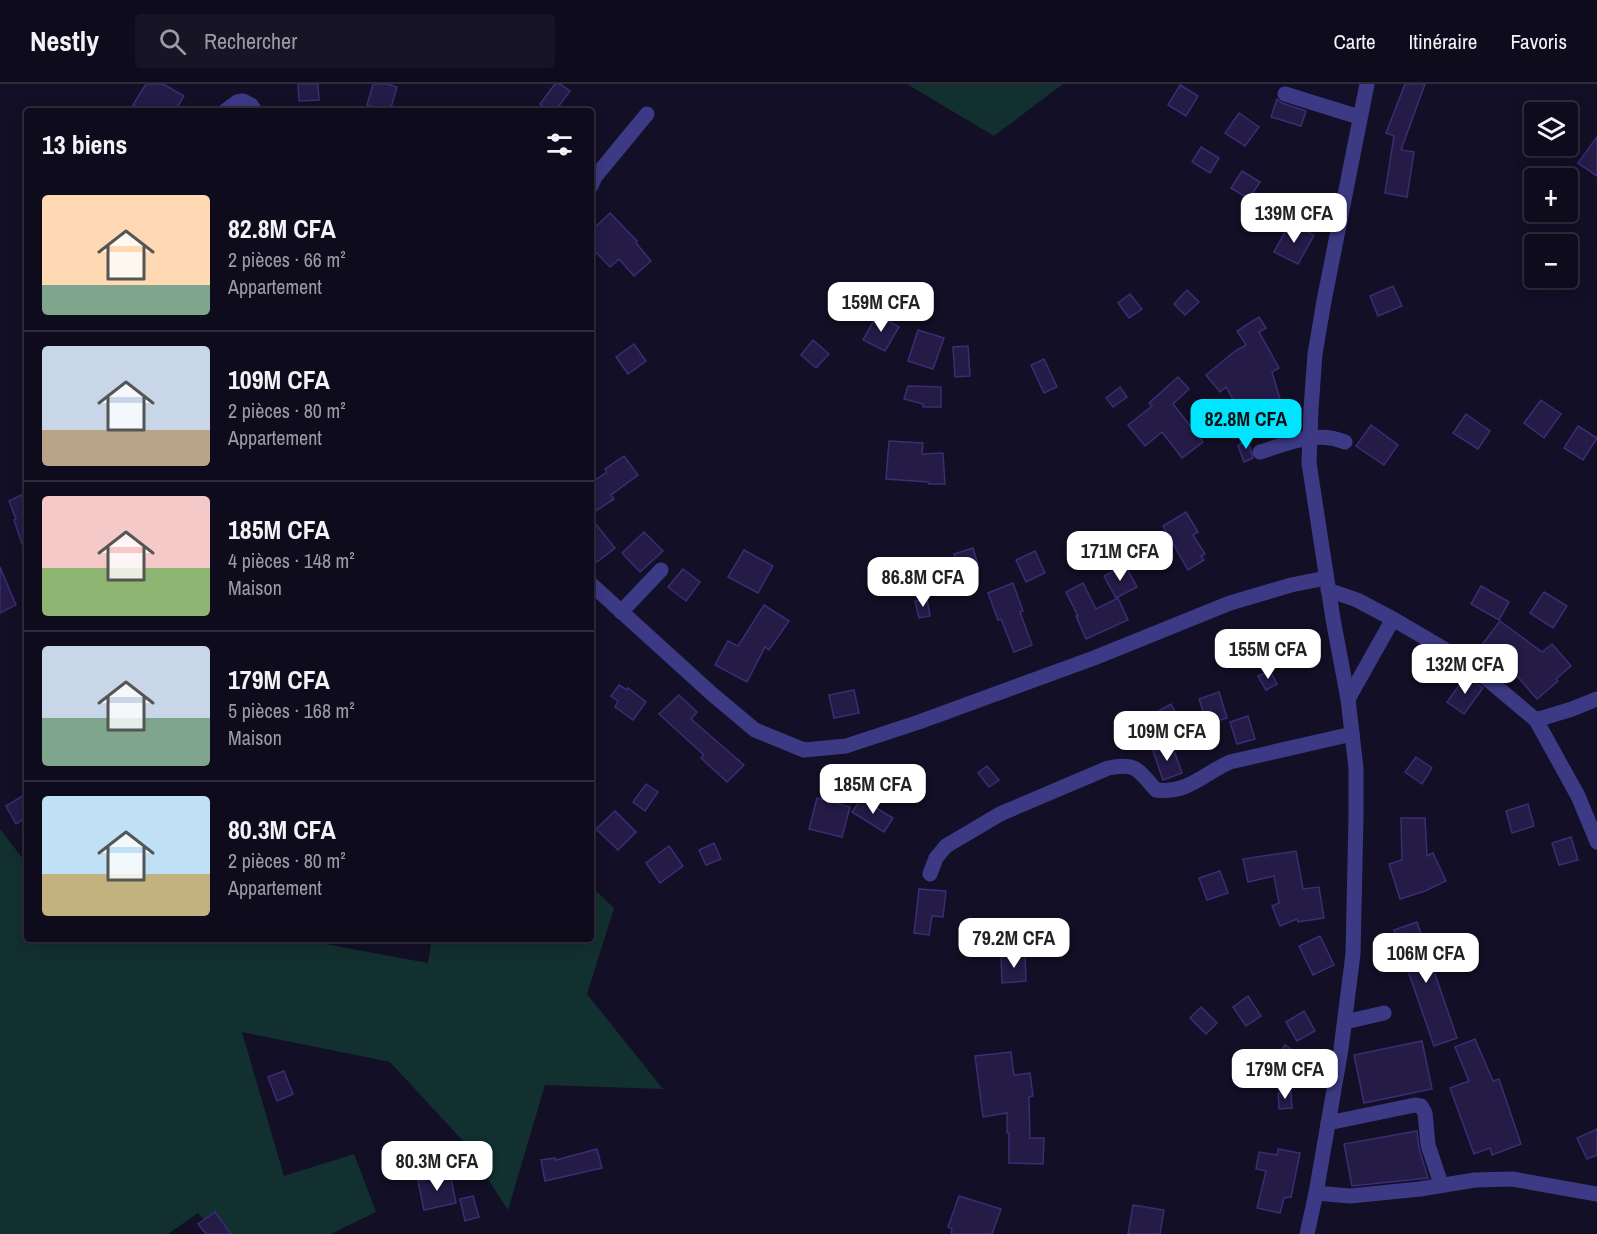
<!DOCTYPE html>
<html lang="fr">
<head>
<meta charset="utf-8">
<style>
	:root { --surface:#0e0b1c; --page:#171425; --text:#f1f3f6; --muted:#9b9ba3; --line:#2e2b3b; --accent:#00e5ff }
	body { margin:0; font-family:"Archivo Narrow",sans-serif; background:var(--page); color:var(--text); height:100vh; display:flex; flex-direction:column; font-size:22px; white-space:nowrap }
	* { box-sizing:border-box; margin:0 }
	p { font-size:20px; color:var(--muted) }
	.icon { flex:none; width:33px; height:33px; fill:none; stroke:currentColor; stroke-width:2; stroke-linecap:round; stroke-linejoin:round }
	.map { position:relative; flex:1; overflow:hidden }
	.side { position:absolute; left:24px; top:24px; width:570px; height:834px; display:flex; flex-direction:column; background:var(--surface); border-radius:6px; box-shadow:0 3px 15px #0003,0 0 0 2px var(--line) }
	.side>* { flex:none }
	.tools { position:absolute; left:1524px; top:18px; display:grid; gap:12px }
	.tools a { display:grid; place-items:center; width:54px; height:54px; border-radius:6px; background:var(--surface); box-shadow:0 3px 15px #0003,0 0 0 2px var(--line); font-size:30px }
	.price { position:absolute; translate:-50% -51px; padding:0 14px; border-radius:12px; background:#fff; color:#222; font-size:20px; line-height:39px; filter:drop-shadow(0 2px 3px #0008) }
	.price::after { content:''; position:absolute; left:50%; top:36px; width:18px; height:14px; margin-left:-9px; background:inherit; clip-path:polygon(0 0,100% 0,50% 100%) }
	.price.on { background:var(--accent); color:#111 }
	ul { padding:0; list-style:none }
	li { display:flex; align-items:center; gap:18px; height:150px; padding:0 18px }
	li+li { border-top:2px solid var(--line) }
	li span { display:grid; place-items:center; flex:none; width:168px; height:120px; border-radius:6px; color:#555 }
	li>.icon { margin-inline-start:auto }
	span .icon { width:72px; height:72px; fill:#fffc; stroke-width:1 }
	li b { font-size:26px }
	h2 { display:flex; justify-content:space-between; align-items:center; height:72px; padding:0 18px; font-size:26px }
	header { display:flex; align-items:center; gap:36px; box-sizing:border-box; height:84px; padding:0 30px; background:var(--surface); border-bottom:2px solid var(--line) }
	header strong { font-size:28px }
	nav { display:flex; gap:33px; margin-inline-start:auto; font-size:21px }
	.search { width:420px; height:54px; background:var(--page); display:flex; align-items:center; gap:15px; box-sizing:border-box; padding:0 21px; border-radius:6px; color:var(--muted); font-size:22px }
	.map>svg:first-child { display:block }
	.green { fill:#12302f }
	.building { fill:#241b47; stroke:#3b2d73; stroke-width:1.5 }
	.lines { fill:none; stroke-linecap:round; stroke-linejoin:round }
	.minor { stroke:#3d3a85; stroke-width:15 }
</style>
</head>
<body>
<header>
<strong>Nestly</strong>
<div class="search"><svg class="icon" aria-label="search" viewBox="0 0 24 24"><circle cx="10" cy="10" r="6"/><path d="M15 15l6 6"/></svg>Rechercher</div>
<nav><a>Carte</a><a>Itinéraire</a><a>Favoris</a></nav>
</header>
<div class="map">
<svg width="1597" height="1150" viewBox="0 0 1597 1150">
	<rect width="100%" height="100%" fill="#130f26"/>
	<g class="green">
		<polygon points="907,0 1063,0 994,52"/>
		<polygon points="0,745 27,780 27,855 298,855 428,879 432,855 591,855 591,802 614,824 587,910 663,1005 545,1001 508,1126 463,1057 390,978 242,948 284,1092 354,1070 376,1128 331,1150 216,1150 198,1129 168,1150 0,1150"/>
	</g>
	<g class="building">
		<polygon points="146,0 163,0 184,12 175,27 144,27 133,21"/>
		<polygon points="298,0 318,0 319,16 299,17"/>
		<polygon points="373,0 387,0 397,3 390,27 367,21"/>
		<polygon points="555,0 560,0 570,7 555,27 550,27 540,20"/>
		<polygon points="1405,0 1425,0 1401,66 1414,68 1407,113 1385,109 1394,52 1386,49"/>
		<polygon points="1180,1 1198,12 1186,32 1168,21"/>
		<polygon points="1277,15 1282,19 1306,27 1301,42 1271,33"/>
		<polygon points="1239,29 1259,43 1245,62 1225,49"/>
		<polygon points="1597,53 1597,92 1578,79"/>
		<polygon points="1201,63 1219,74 1210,89 1192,78"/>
		<polygon points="1242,87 1260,98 1249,115 1231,104"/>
		<polygon points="610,129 637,157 636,159 651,177 634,192 619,175 610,183 591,163 591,147"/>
		<polygon points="1290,139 1314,151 1298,180 1274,168"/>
		<polygon points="1393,202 1402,222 1378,232 1370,212"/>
		<polygon points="1187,206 1199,218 1185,231 1174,220"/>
		<polygon points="1130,210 1142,225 1129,234 1118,219"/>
		<polygon points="877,231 899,243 885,267 863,256"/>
		<polygon points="1259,233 1266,244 1259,248 1279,284 1272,288 1282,322 1259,329 1256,321 1241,330 1226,303 1220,308 1206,291 1235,267 1246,261 1237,247"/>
		<polygon points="918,246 944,254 933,285 908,277"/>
		<polygon points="813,256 829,270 816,284 801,271"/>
		<polygon points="634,260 646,277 628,290 616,273"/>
		<polygon points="968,262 970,292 955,293 953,263"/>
		<polygon points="1044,275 1057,303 1044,309 1031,281"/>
		<polygon points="1178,293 1189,305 1173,320 1203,358 1182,374 1162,348 1145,362 1128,341 1152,322 1149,319"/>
		<polygon points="908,302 941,303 941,323 923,323 923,320 904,315"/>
		<polygon points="1120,303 1127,313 1113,323 1106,314"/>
		<polygon points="1541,316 1561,330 1544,354 1524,339"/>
		<polygon points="1466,330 1490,347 1478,365 1453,349"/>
		<polygon points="1371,341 1398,361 1384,381 1356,362"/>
		<polygon points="1578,342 1597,354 1583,376 1564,364"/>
		<polygon points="1247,353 1253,374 1244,378 1238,362"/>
		<polygon points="889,357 923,359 922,370 943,369 945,400 929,400 928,398 886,395"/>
		<polygon points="624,372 638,391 611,411 614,415 591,430 591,399 607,388 605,385"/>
		<polygon points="21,411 27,426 27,468 25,469 14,436 16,435 9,417"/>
		<polygon points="1186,428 1198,448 1193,451 1205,470 1201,472 1204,476 1188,486 1163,442"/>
		<polygon points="591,434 615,464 597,478 591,471"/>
		<polygon points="644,448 663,467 640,488 622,469"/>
		<polygon points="973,464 978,481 959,487 954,470"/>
		<polygon points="744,466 773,482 758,509 728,493"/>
		<polygon points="1035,467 1045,489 1026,498 1016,476"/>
		<polygon points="1125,481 1137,503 1116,514 1104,492"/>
		<polygon points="0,483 16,521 0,529"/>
		<polygon points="683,485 700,498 686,517 668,503"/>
		<polygon points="1013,499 1023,527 1020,528 1032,561 1014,568 1001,535 998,536 988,509"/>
		<polygon points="1083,499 1096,525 1118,514 1128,536 1086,555 1076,532 1078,532 1066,508"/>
		<polygon points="1481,502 1509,518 1499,536 1471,520"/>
		<polygon points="1544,508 1567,522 1553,544 1530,529"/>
		<polygon points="927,515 930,532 919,534 915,517"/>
		<polygon points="764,521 789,537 769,566 765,563 747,598 715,581 728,557 738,562"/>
		<polygon points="1500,537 1542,568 1552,560 1571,582 1556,595 1558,597 1537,615 1511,585 1481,562"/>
		<polygon points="1270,587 1277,600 1266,606 1258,592"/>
		<polygon points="1466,592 1483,604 1464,630 1447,618"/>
		<polygon points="619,601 627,606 628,604 646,618 633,636 615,623 618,617 611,612"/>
		<polygon points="854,606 859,629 834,634 829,611"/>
		<polygon points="1219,608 1227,634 1207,640 1199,615"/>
		<polygon points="679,611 697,628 691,635 744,681 727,698 701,674 704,671 659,630"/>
		<polygon points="1171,620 1182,640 1165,649 1155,629"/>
		<polygon points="1248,632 1255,655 1237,660 1230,638"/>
		<polygon points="1172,661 1182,689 1163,696 1153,667"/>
		<polygon points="1416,673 1432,684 1422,700 1405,688"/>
		<polygon points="987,682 999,696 989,703 978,689"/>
		<polygon points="646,700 658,708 645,727 633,718"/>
		<polygon points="27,709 27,733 16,740 6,722"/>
		<polygon points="817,714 850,723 842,753 809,745"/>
		<polygon points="861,715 893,734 884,748 852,728"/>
		<polygon points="1528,720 1534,742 1512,749 1506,727"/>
		<polygon points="615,727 636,748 618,766 596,745"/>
		<polygon points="1401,734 1425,734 1427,772 1433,769 1446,797 1425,807 1400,815 1389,780 1402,776"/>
		<polygon points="1571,753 1578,776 1559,781 1552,759"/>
		<polygon points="714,759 721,775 706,781 699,766"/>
		<polygon points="669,762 683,782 660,799 646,779"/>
		<polygon points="1296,767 1303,805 1319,803 1324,834 1298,838 1297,835 1280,842 1272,822 1279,819 1274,792 1248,798 1243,775"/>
		<polygon points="1220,787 1228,809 1207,816 1199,794"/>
		<polygon points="919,805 946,807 943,833 932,832 929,851 914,849"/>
		<polygon points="1417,838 1457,954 1434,962 1394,846"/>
		<polygon points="1320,852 1334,881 1313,891 1299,862"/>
		<polygon points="1025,870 1026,897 1002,899 1001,872"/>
		<polygon points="1248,912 1261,932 1246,942 1233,923"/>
		<polygon points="1201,923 1217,939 1206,950 1190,934"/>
		<polygon points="1304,927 1315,947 1297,957 1286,938"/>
		<polygon points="1475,955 1493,997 1499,995 1521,1060 1492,1071 1490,1064 1474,1070 1450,1004 1469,997 1455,963"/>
		<polygon points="1422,957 1432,1005 1364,1019 1354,971"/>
		<polygon points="1285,961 1302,973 1292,989 1274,976"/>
		<polygon points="1011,968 1014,991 1030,989 1033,1012 1029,1013 1030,1054 1044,1054 1043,1080 1009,1079 1009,1049 1007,1049 1007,1029 983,1033 975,972"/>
		<polygon points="284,987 293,1010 277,1017 268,993"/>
		<polygon points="1291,1008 1292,1024 1279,1025 1278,1009"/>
		<polygon points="1597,1045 1597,1071 1587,1075 1577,1054"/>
		<polygon points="1417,1047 1419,1064 1428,1094 1352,1102 1344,1060"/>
		<polygon points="597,1065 602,1084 545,1097 541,1076 555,1074 556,1076"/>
		<polygon points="1278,1065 1300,1069 1291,1113 1284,1114 1280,1129 1257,1124 1266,1087 1256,1085 1259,1068 1277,1071"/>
		<polygon points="450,1090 456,1119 424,1126 418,1097"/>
		<polygon points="473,1112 479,1133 465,1137 460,1115"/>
		<polygon points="959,1112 1001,1125 992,1150 951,1150 952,1145 948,1143"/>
		<polygon points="1133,1121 1164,1126 1160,1150 1128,1150"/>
		<polygon points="215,1128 231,1150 206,1150 198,1140"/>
	</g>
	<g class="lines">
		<g class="minor">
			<polyline points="1285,10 1359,33"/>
			<polyline points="225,27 237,18 243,17 251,21 255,27"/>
			<polyline points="591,102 595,93 647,30"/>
			<path d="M1260,368C1289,359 1315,346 1345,358"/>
			<polyline points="591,500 712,610 755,646 804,666 846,662 919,638 1094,574 1230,519 1291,501 1326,494"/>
			<polyline points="1328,506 1357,516 1393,535 1468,579 1536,636 1578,712 1597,758"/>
			<polyline points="621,528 661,486"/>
			<polyline points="1348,615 1393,535"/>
			<polyline points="1536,636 1572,625 1597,615"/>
			<path d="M930,790L936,774L946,762L1000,730L1108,684C1136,678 1138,686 1156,706C1188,710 1203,690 1230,678L1352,650"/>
			<polyline points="1345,938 1384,929"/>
			<polyline points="1328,1039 1415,1021 1421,1022 1425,1029 1428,1061 1441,1100"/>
			<polyline points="1316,1109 1350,1112 1420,1105 1475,1096 1512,1095 1597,1110"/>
			<polyline points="1307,1150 1316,1109 1341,965 1353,870 1356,733 1356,684 1348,615 1333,535 1309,379 1311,325 1315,270 1324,217 1367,0"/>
		</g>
	</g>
</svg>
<div class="tools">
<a><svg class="icon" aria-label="layers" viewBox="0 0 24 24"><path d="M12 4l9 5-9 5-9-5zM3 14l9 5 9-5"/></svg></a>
<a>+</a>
<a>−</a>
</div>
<b class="price" style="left:1294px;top:160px">139M CFA</b>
<b class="price" style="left:881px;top:249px">159M CFA</b>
<b class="price on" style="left:1246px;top:366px">82.8M CFA</b>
<b class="price" style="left:1120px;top:498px">171M CFA</b>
<b class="price" style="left:923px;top:524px">86.8M CFA</b>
<b class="price" style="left:1268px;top:596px">155M CFA</b>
<b class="price" style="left:1465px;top:611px">132M CFA</b>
<b class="price" style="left:1167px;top:678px">109M CFA</b>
<b class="price" style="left:873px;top:731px">185M CFA</b>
<b class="price" style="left:1014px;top:885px">79.2M CFA</b>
<b class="price" style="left:1426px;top:900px">106M CFA</b>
<b class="price" style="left:1285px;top:1016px">179M CFA</b>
<b class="price" style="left:437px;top:1108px">80.3M CFA</b>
<section class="side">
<h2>13 biens<svg class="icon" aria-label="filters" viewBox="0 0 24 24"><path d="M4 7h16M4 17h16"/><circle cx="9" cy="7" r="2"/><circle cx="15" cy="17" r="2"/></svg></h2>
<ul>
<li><span style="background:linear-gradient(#ffd9b3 75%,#7fa58c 0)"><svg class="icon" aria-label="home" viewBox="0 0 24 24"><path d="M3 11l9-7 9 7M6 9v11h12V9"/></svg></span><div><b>82.8M CFA</b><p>2 pièces · 66 m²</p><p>Appartement</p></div></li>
<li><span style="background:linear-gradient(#c9d6e8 70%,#b9a48a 0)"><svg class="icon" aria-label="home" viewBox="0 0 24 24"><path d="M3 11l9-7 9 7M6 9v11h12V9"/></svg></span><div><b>109M CFA</b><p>2 pièces · 80 m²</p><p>Appartement</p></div></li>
<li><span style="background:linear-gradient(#f6c9c9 60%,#8fb573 0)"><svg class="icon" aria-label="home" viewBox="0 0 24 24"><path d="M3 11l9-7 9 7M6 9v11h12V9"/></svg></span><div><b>185M CFA</b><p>4 pièces · 148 m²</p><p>Maison</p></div></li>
<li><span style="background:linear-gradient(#c9d6e8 60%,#7fa58c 0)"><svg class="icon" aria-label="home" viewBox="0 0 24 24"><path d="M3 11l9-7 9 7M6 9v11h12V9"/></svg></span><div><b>179M CFA</b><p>5 pièces · 168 m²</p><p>Maison</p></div></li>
<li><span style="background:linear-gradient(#bfe0f5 65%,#c2b280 0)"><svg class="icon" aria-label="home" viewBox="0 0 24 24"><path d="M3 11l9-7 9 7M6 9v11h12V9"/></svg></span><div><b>80.3M CFA</b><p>2 pièces · 80 m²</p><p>Appartement</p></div></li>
</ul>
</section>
</div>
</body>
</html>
